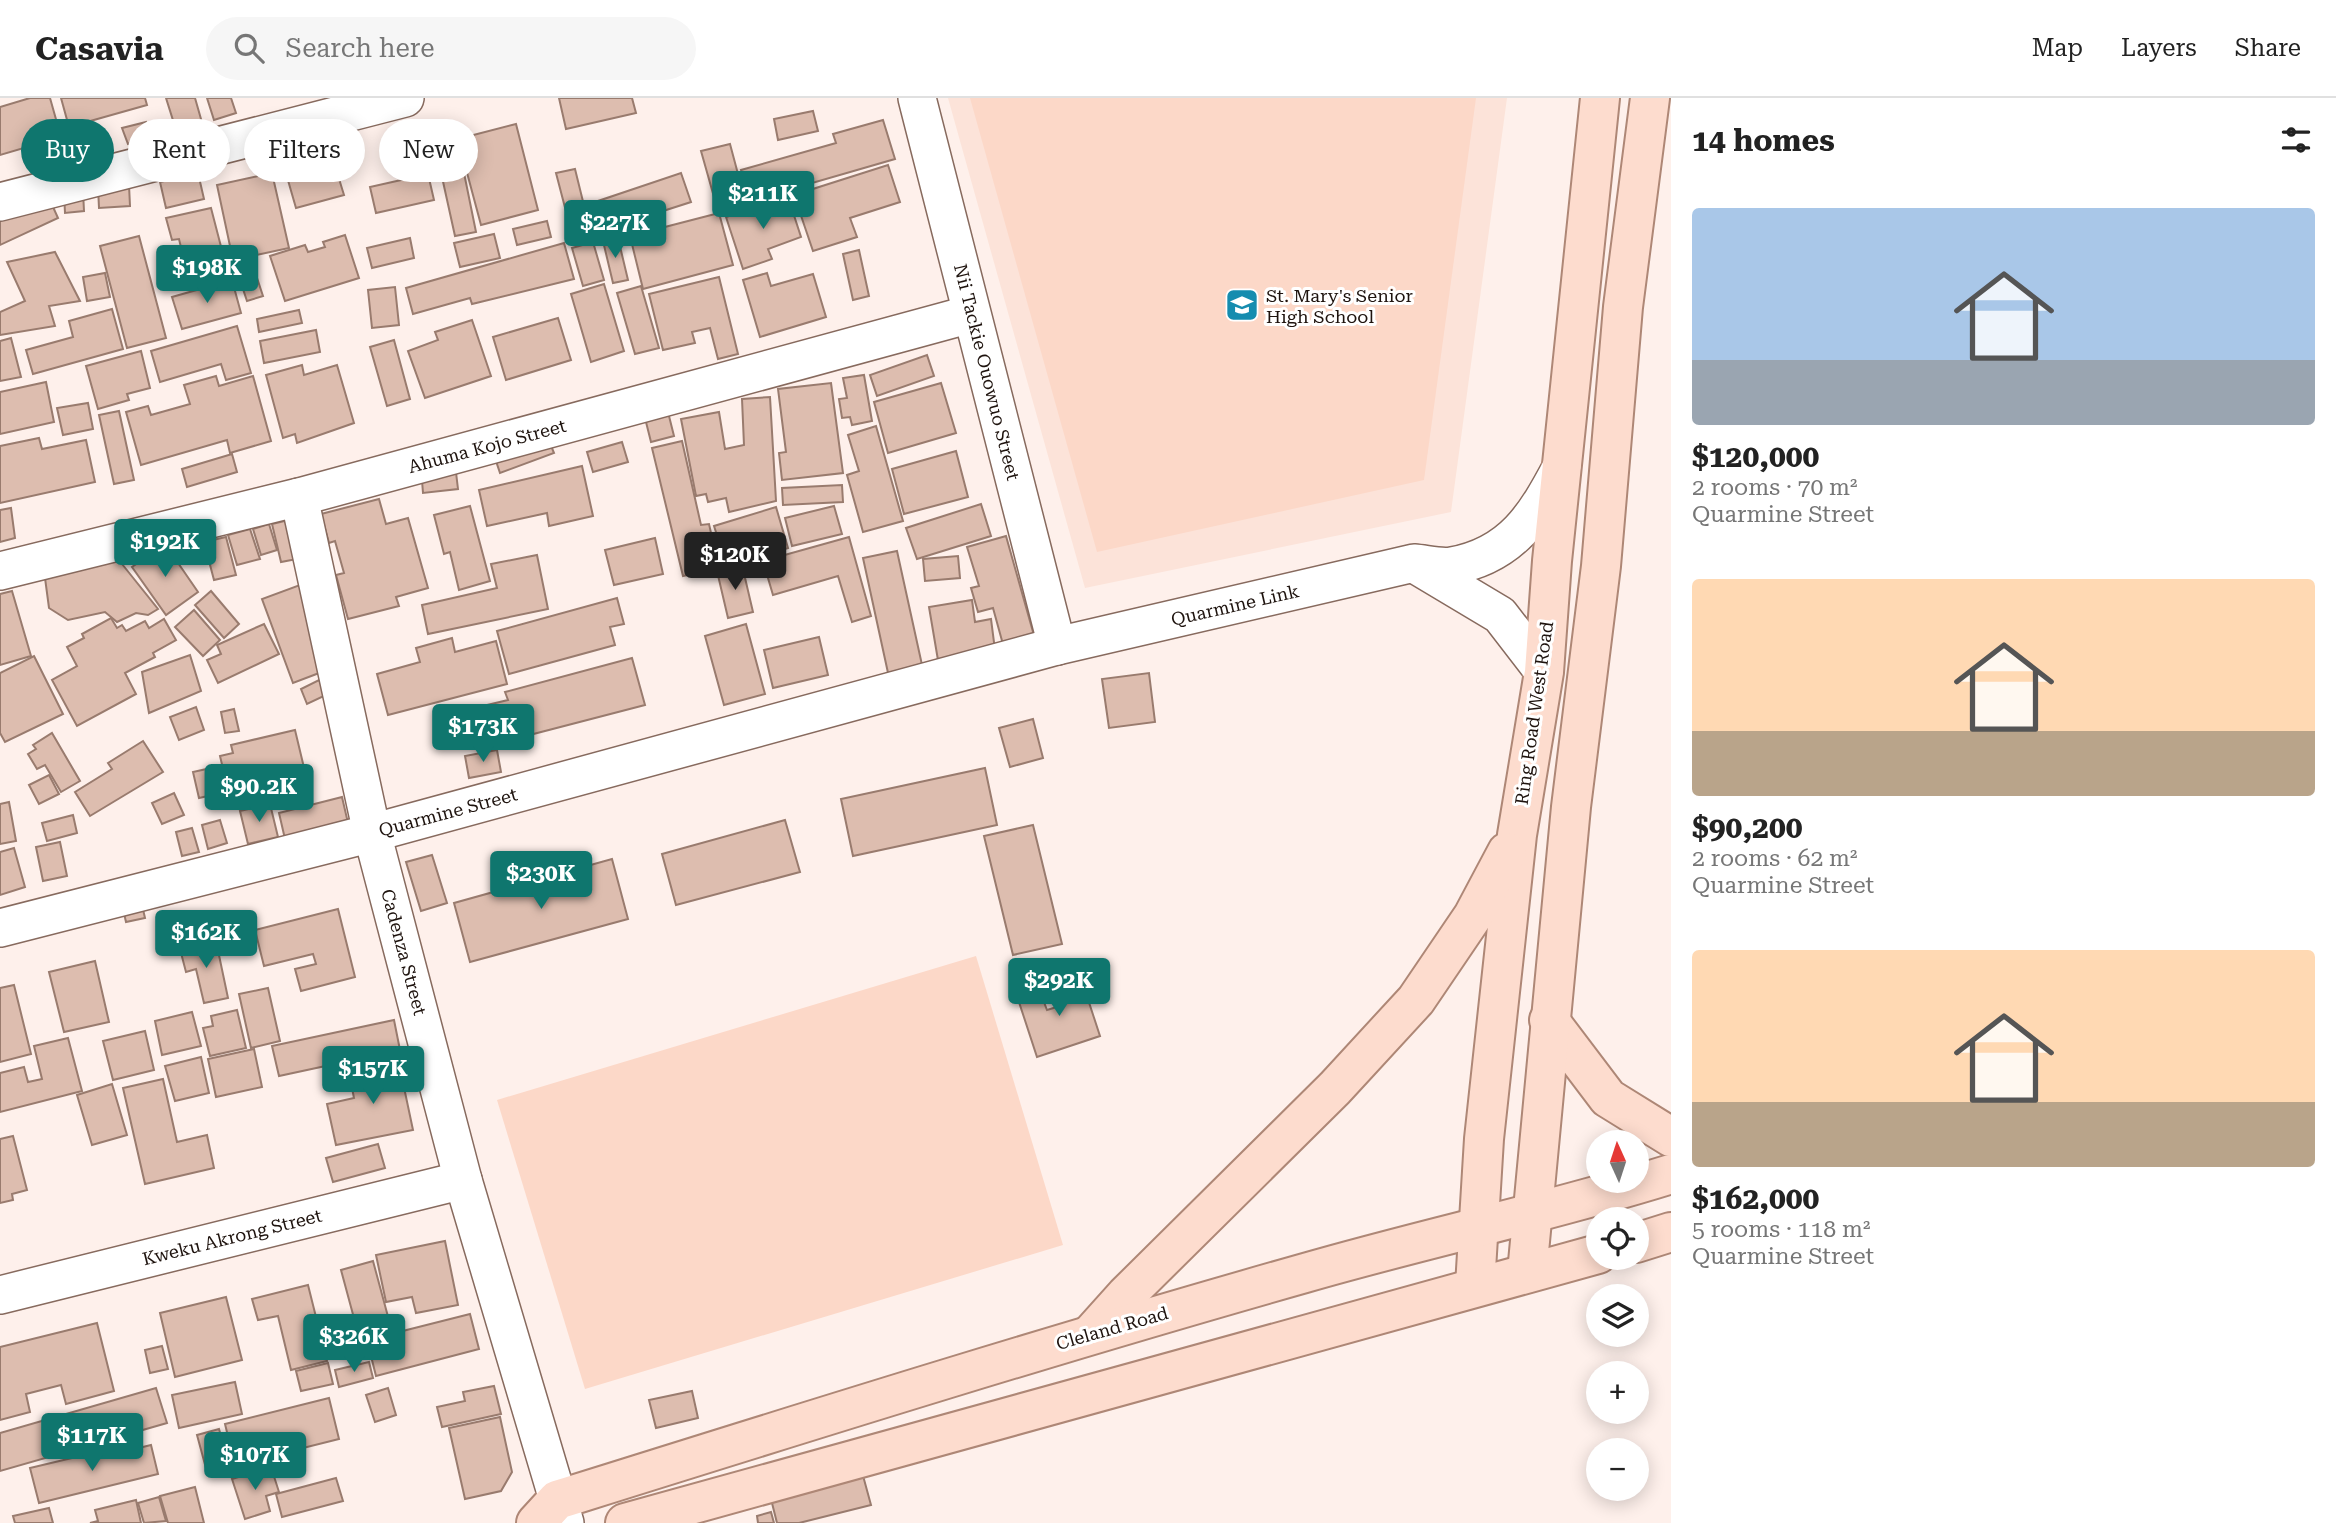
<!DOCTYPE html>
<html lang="en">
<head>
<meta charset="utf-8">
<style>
	:root { --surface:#fff; --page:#f6f6f6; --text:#222; --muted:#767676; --line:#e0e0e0; --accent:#0f766e }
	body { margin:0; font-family:"Roboto Serif",serif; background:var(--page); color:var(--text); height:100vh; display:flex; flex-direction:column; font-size:26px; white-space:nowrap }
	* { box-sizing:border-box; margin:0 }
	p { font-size:23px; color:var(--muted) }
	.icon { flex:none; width:38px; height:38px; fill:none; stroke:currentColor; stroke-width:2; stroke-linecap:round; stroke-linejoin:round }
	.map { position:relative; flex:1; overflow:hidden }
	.panel { display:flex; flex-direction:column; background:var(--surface); width:665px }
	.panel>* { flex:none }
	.hud { position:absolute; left:21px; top:21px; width:665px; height:63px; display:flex; gap:14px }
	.needle { width:46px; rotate:357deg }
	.buttons { position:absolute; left:1586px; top:1032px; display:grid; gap:14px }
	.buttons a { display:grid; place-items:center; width:63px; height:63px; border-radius:50%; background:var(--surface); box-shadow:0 4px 18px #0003; font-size:35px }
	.price { position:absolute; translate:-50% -60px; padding:0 16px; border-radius:7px; background:var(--accent); color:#fff; font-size:23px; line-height:46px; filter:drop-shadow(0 2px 4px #0008) }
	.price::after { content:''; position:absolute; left:50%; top:42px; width:21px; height:16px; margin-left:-10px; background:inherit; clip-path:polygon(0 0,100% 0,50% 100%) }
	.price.selected { background:#222; color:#fff }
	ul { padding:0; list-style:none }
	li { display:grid; align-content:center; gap:14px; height:371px; padding:0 21px }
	li span { display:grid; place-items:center; height:217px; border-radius:7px; color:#555 }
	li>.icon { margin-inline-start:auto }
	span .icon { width:126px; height:126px; fill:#fffc; stroke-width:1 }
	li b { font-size:30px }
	h2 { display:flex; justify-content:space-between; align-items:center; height:84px; padding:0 21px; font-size:30px }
	.pill { padding:0 24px; border-radius:32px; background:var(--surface); box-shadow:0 4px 18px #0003; font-size:24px; line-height:63px }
	.pill.selected { background:var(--accent); color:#fff }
	header { display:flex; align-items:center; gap:42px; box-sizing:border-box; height:98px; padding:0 35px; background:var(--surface); border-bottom:2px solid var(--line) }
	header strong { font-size:33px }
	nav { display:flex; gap:38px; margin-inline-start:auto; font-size:24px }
	.search { width:490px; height:63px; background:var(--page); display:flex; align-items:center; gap:18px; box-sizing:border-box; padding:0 24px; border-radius:38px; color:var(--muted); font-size:26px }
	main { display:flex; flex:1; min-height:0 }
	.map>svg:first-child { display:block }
	.built { fill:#fce3d9 }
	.green { fill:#fcd8c8 }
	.building { fill:#ddbdaf; stroke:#997b6e; stroke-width:2 }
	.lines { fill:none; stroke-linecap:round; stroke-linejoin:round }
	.minor-casing { stroke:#876a5e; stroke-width:40 }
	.major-casing { stroke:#ae8776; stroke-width:42 }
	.minor { stroke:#fff; stroke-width:37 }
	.major { stroke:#fddcce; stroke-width:38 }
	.labels { text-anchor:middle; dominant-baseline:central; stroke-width:6; stroke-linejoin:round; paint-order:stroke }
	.poi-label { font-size:18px; fill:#1e130e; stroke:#fff; text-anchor:start }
	.street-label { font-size:18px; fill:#1e130e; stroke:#fff }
</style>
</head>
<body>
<header>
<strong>Casavia</strong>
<div class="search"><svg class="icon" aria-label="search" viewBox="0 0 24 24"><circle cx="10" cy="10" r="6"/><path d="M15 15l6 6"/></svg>Search here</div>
<nav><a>Map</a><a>Layers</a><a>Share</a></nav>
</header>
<main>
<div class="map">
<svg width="1671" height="1425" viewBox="0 0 1671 1425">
	<rect width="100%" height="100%" fill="#fef0eb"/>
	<polygon class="built" points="948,0 1507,0 1451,414 1085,490"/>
	<g class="green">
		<polygon points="970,0 1476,0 1424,382 1097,454"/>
		<polygon points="976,858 1063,1147 585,1291 497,1002"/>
	</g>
	<g class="building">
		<polygon points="30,0 50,0 61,39 0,57 0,9"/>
		<polygon points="61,0 145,0 147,7 69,29"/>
		<polygon points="166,0 195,0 203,28 177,35"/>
		<polygon points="207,0 231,0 236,15 214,22"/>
		<polygon points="559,0 632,0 636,15 566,31"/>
		<polygon points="813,13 818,33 778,42 774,21"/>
		<polygon points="883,22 895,61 750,103 741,72 836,45 833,36"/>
		<polygon points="146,24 150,40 128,46 122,30"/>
		<polygon points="516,26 538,112 481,127 458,41"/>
		<polygon points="328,45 344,97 296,110 281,58"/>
		<polygon points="62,46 68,69 36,78 33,64 42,62 39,52"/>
		<polygon points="730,46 742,91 714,99 701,53"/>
		<polygon points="888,67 900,104 850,120 857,139 813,153 794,97"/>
		<polygon points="575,71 592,140 574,144 556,75"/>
		<polygon points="198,75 204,101 166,110 160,84"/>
		<polygon points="272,75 289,150 233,162 217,87"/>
		<polygon points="464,75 476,134 455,138 442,79"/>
		<polygon points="681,75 691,104 607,131 598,103"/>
		<polygon points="428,76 434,102 376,115 370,89"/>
		<polygon points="129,87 130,108 99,110 98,89"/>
		<polygon points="83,93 84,113 65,115 64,95"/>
		<polygon points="788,99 801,139 768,151 772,161 743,171 726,119"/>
		<polygon points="49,100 58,120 0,147 0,123"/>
		<polygon points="211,110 225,164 187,174 179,141 172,142 166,120"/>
		<polygon points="719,115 733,167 643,191 630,138"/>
		<polygon points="547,123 551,139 517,147 513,131"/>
		<polygon points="494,136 500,160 460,169 454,145"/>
		<polygon points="345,137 359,180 285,203 270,158 305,147 308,154 325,149 323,144"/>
		<polygon points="139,138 166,240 127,250 100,148"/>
		<polygon points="410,140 414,160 372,170 367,150"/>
		<polygon points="618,140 628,182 613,185 603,143"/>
		<polygon points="593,144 604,182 583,188 572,150"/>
		<polygon points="564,145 574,181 472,206 470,200 413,216 406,190"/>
		<polygon points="859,152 869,198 853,202 843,156"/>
		<polygon points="55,154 80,203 49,208 55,228 0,237 0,214 25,203 7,164"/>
		<polygon points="252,165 263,198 247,203 236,170"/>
		<polygon points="105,175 110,199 87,203 83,179"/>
		<polygon points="767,175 771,188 813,176 826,219 760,239 743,182"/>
		<polygon points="719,179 738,256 718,261 710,230 692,234 695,245 663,252 649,196"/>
		<polygon points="232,182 241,215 182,231 172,199"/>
		<polygon points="604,186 624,253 591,264 571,196"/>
		<polygon points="641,188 659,250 635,256 617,195"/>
		<polygon points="395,189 399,227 372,230 368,192"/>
		<polygon points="112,211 123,251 33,276 26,252 73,239 69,223"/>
		<polygon points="299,212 302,225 259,234 257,221"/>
		<polygon points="558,220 571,262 506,282 493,239"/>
		<polygon points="472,222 491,278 425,300 408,253 438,242 435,234"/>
		<polygon points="237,228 251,275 226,282 221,266 160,284 151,253"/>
		<polygon points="316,232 320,254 264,265 260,243"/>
		<polygon points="11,240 21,279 0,283 0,243"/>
		<polygon points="394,242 410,301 387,308 370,249"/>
		<polygon points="141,253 150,290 127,296 129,302 98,311 86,268"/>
		<polygon points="927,257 934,278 877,298 870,277"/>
		<polygon points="302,267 304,277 337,267 354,325 297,345 295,336 283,340 266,277"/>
		<polygon points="864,277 872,323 852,327 850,319 842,320 839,301 847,300 843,280"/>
		<polygon points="216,278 219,288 253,278 271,343 230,355 227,342 141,367 126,314 148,308 151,317 190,306 184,287"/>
		<polygon points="46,284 54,324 0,336 0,294"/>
		<polygon points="831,285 843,375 782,382 779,355 786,354 778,291"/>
		<polygon points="941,285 956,335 888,355 874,304"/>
		<polygon points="770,299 776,403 729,414 726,400 708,404 706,396 696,398 681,321 719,314 725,351 744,347 742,301"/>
		<polygon points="88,305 93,331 63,337 57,310"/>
		<polygon points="119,313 134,382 114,386 99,317"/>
		<polygon points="668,314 674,338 651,344 645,320"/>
		<polygon points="876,328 903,423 863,434 847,377 859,373 848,337"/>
		<polygon points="547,338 554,355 500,375 494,357"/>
		<polygon points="39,340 42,351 86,342 95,384 0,405 0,348"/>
		<polygon points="682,343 701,427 709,426 719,470 683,478 652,350"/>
		<polygon points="622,344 628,364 593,374 587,354"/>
		<polygon points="956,353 968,399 904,416 892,371"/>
		<polygon points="232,356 237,374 187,389 182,371"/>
		<polygon points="455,366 458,391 423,395 421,370"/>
		<polygon points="582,368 593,418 549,428 547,415 487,428 479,392"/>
		<polygon points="842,387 843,404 783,407 782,390"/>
		<polygon points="379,401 386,426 408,420 428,490 396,499 399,508 348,521 336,477 344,475 335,443 329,445 321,416"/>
		<polygon points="981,406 991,438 917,461 906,430"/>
		<polygon points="470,408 490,483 459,492 450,454 444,456 434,417"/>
		<polygon points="834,408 842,436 792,448 785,420"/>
		<polygon points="776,409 788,450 727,468 714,428"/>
		<polygon points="11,410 15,440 0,444 0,412"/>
		<polygon points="293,421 302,460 281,464 272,426"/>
		<polygon points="269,426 277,452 261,457 253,431"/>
		<polygon points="250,431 260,461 237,467 228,437"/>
		<polygon points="1006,438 1035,541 1004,550 993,510 978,514 971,490 979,488 967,449"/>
		<polygon points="226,439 236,477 214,482 204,444"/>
		<polygon points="849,439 871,518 852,524 838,478 773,497 763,463"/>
		<polygon points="655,440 663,476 614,487 605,452"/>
		<polygon points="165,446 198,494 166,517 132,469"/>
		<polygon points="897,453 924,576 890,584 863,460"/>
		<polygon points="537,457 548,511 428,536 422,507 497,490 491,466"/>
		<polygon points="958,458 960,480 925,483 923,461"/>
		<polygon points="118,461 158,511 148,517 136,515 117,524 105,514 68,522 49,510 45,480"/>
		<polygon points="742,467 753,514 728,520 717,473"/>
		<polygon points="308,484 327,572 293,585 262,501"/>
		<polygon points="12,493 31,558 0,567 0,496"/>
		<polygon points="211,493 239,526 224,540 195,507"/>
		<polygon points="617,500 624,526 610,529 615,547 509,576 497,533"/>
		<polygon points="972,502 975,524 991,521 995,552 940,574 929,509"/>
		<polygon points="194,512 220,542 203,558 175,529"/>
		<polygon points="111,520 117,530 122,527 126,533 145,523 149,530 164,521 176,542 153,555 155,559 125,575 136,596 77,628 52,582 77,568 67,549 84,540 82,536"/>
		<polygon points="264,526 279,556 218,585 207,562 221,556 217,547"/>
		<polygon points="746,526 765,596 724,607 705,538"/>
		<polygon points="819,539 828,577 773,590 764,552"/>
		<polygon points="452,540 455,554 496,543 507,586 388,617 377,576 420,564 416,550"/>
		<polygon points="190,557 201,593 149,615 142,574"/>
		<polygon points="34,558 63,616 5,644 0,635 0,575"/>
		<polygon points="632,560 645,607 518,640 515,632 495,637 487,607 508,602 505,594"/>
		<polygon points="1149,575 1155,624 1109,630 1102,581"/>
		<polygon points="319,582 326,597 307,606 301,591"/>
		<polygon points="196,609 204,632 179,642 170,619"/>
		<polygon points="234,611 239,633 225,635 221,614"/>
		<polygon points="1033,621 1043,660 1010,669 999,630"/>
		<polygon points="295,632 306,678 229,696 220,658 233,655 231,647"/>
		<polygon points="52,635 80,683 61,694 45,667 37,671 28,656 36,651 33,647"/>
		<polygon points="143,643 163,674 90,718 75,694 112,671 108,665"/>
		<polygon points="497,652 501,674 469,680 465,658"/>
		<polygon points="211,670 217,696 199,700 193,674"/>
		<polygon points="985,670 997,727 853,758 841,701"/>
		<polygon points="49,677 59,696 39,706 29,687"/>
		<polygon points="174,695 184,717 162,726 152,705"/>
		<polygon points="342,699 348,725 285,741 279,715"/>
		<polygon points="9,704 16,743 0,746 0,706"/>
		<polygon points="270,706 278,739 248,746 240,713"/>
		<polygon points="73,717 77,735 47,743 42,725"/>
		<polygon points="220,722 227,745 208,751 202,727"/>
		<polygon points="785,722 800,774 676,807 662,756"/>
		<polygon points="1033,727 1062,846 1013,857 984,738"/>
		<polygon points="192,730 199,754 182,758 176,734"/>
		<polygon points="60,744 67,778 43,783 36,749"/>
		<polygon points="14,750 25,789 0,797 0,754"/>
		<polygon points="432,757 447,805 421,813 406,764"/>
		<polygon points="612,761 628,821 470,864 454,805"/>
		<polygon points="142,807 145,820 126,824 123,811"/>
		<polygon points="338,811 355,879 301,893 295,871 316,866 313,856 264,868 255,832"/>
		<polygon points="216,843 228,900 204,905 196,871 186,874 180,851"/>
		<polygon points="95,863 109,924 64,934 49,874"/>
		<polygon points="1080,877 1100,938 1037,959 1017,898 1039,891 1047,912 1060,908 1053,886"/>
		<polygon points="14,887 31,956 0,964 0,890"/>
		<polygon points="268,890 280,943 251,950 239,896"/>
		<polygon points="237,912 246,950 210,958 203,930 213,928 211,918"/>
		<polygon points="192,914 201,948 162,957 155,923"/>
		<polygon points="394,922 400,952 279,978 272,948"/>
		<polygon points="145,933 154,972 113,982 103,943"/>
		<polygon points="68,940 82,993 0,1014 0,975 24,969 28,984 42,981 34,948"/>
		<polygon points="254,951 262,989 216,999 208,961"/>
		<polygon points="201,959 209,995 175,1003 165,968"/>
		<polygon points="398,961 413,1032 336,1047 327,1006 354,1000 352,990 364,987 360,969"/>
		<polygon points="163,981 177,1044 207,1037 214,1070 145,1086 123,990"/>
		<polygon points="112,986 127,1037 92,1047 77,997"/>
		<polygon points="13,1038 27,1092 12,1096 13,1102 0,1105 0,1041"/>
		<polygon points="378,1046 385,1070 333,1084 326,1060"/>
		<polygon points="445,1143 458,1207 416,1215 412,1199 386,1204 376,1157"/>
		<polygon points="373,1163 390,1226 358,1235 341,1172"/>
		<polygon points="308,1187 327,1263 291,1272 278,1218 258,1222 252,1201"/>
		<polygon points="226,1199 242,1262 175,1279 160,1215"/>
		<polygon points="470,1216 479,1251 376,1278 367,1242"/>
		<polygon points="97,1225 114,1293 66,1306 61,1287 26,1296 30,1314 0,1322 0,1249"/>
		<polygon points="357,1234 362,1253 341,1258 337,1239"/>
		<polygon points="162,1248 168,1271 150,1275 145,1252"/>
		<polygon points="369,1264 373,1280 339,1289 335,1272"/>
		<polygon points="328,1265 333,1286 301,1293 296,1273"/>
		<polygon points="235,1284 242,1316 179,1330 172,1297"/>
		<polygon points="494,1288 501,1316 442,1329 437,1309 465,1303 463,1294"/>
		<polygon points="156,1290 167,1325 0,1373 0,1335"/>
		<polygon points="388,1290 396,1317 375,1324 366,1297"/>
		<polygon points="692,1293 698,1320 656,1330 649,1302"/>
		<polygon points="329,1300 339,1341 235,1367 225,1326"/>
		<polygon points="500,1319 512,1374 501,1393 465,1401 449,1330"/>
		<polygon points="219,1331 227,1359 217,1361 219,1370 207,1374 197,1337"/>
		<polygon points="151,1347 158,1376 39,1405 30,1370 93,1355 94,1361"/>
		<polygon points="271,1369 279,1394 266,1398 270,1413 245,1421 232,1381"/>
		<polygon points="862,1374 871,1407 799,1425 777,1425 770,1397"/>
		<polygon points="336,1380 343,1403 282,1419 276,1396"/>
		<polygon points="195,1389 204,1425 168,1425 160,1398"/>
		<polygon points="159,1399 166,1423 144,1425 138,1405"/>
		<polygon points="136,1402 141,1425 90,1425 98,1423 95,1412"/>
		<polygon points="49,1410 53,1425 15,1425 13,1418"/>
		<polygon points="771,1414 774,1425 758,1425 757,1418"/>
	</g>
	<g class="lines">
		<defs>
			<g id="minor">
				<polyline points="917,0 1057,548"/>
				<polyline points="0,104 405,0"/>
				<polyline points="299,399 372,735 463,1082 565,1425"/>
				<polyline points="1418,468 1500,517 1544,574"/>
				<polyline points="0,473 299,399 971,216"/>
				<path d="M0,830L372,735L1057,548L1414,465C1426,466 1441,470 1452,468C1513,457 1536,417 1562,368"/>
				<polyline points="0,1197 463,1082"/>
			</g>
			<g id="major">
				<polyline points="1549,922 1608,1000 1671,1039"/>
				<polyline points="1636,1145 1671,1134"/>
				<polyline points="1527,1175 1571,709 1601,468 1623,209 1650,0"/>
				<polyline points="1475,1188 1484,1041 1517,737 1544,574 1552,463 1600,0"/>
				<polyline points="1091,1236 1126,1197 1335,990 1416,902 1473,818 1507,754"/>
				<path d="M536,1425L557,1402C806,1324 1054,1246 1305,1175C1426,1140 1550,1114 1671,1076"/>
				<polyline points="625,1425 1598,1156"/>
			</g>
		</defs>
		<use href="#minor" class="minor-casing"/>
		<use href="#major" class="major-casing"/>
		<use href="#minor" class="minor"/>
		<use href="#major" class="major"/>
	</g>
	<defs>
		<symbol id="school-square" viewBox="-11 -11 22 22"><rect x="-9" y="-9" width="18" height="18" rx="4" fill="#158caf" stroke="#fff"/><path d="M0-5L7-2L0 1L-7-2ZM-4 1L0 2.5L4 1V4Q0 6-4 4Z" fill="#fff"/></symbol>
	</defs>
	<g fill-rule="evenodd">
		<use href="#school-square" x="1223" y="188" width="38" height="38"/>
	</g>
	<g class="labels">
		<g class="poi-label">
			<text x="1266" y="197">St. Mary's Senior<tspan x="1266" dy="21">High School</tspan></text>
		</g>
		<g class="street-label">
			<text transform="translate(987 274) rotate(76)">Nii Tackie Ouowuo Street</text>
			<text transform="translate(487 348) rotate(-15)">Ahuma Kojo Street</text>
			<text transform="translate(1235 507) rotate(-13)">Quarmine Link</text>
			<text transform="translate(1534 615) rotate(-82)">Ring Road West Road</text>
			<text transform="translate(448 714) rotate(-15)">Quarmine Street</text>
			<text transform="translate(404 854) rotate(75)">Cadenza Street</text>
			<text transform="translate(232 1139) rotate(-14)">Kweku Akrong Street</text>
			<text transform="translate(1112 1230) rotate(-16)">Cleland Road</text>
		</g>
	</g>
</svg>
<div class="buttons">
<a><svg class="needle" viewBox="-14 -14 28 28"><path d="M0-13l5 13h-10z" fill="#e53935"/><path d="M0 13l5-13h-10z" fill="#767676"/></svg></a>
<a><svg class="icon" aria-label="locate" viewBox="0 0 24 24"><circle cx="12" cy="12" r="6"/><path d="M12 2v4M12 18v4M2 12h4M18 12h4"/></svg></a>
<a><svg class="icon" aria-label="layers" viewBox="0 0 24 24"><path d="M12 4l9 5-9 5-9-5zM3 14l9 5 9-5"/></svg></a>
<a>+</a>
<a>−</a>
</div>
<b class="price" style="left:763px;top:133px">$211K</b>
<b class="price" style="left:615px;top:162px">$227K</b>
<b class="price" style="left:207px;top:207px">$198K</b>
<b class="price" style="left:165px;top:481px">$192K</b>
<b class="price selected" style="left:735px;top:494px">$120K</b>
<b class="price" style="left:483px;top:666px">$173K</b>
<b class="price" style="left:259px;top:726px">$90.2K</b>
<b class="price" style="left:541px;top:813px">$230K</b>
<b class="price" style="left:206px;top:872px">$162K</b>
<b class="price" style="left:1059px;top:920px">$292K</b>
<b class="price" style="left:373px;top:1008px">$157K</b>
<b class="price" style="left:354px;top:1276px">$326K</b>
<b class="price" style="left:92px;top:1375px">$117K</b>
<b class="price" style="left:255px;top:1394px">$107K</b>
<div class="hud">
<a class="pill selected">Buy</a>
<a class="pill">Rent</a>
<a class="pill">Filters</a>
<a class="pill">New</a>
</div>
</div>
<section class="panel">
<h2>14 homes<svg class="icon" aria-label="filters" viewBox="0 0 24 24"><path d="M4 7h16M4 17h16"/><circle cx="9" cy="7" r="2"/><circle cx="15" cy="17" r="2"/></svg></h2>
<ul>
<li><span style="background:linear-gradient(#a9c7e8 70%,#9aa5b1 0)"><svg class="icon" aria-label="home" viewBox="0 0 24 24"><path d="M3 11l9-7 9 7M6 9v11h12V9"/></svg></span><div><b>$120,000</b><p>2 rooms · 70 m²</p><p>Quarmine Street</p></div></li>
<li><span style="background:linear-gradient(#ffd9b3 70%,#b9a48a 0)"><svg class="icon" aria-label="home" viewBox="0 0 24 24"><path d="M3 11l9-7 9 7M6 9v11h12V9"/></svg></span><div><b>$90,200</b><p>2 rooms · 62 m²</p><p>Quarmine Street</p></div></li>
<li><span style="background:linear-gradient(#ffd9b3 70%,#b9a48a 0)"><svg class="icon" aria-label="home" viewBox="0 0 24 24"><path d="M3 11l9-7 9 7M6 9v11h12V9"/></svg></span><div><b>$162,000</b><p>5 rooms · 118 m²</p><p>Quarmine Street</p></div></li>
</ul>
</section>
</main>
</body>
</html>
